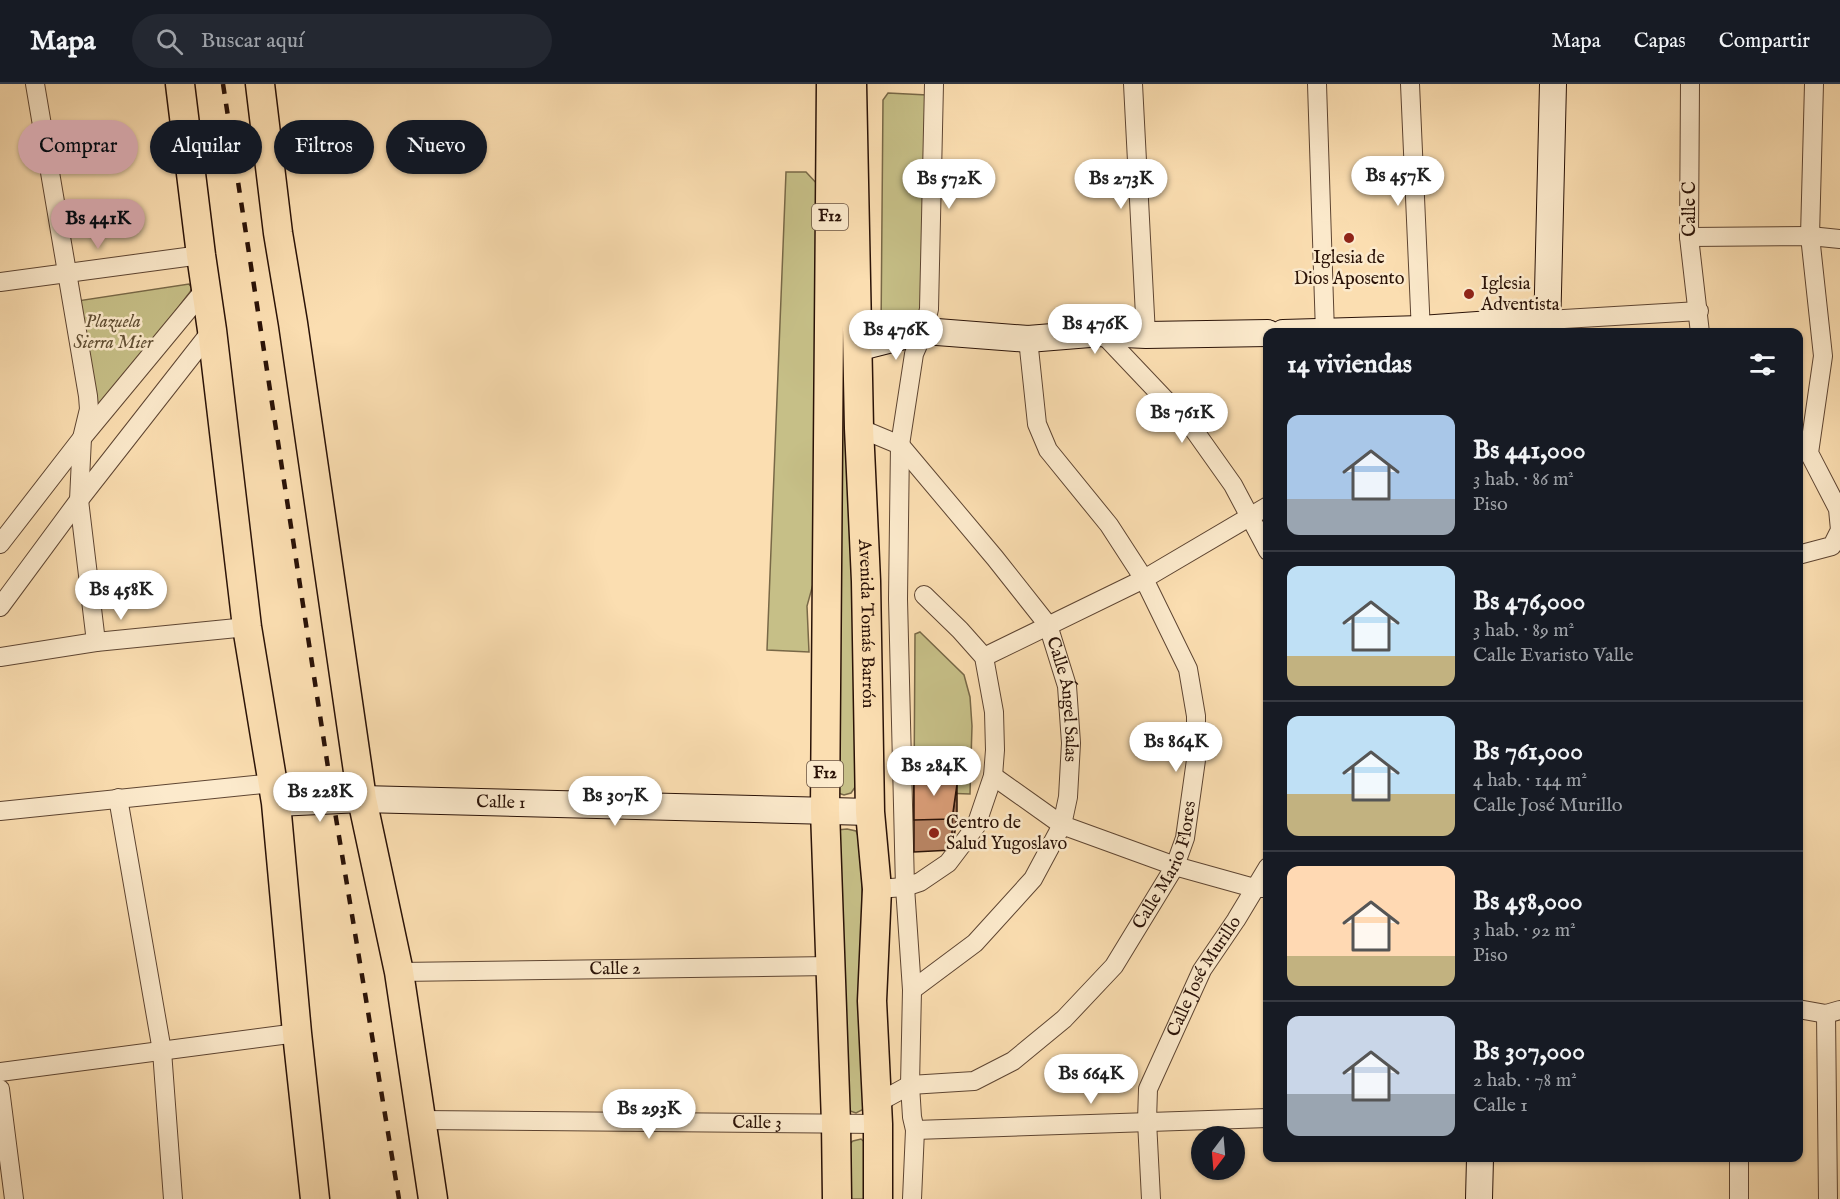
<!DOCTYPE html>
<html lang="es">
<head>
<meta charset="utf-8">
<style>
	:root { --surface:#171b24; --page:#242831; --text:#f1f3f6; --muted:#9ea1a6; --line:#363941; --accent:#c59692 }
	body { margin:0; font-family:"IM FELL English",serif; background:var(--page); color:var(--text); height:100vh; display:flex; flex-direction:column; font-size:22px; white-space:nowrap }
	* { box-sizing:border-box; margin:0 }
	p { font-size:20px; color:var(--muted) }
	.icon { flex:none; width:33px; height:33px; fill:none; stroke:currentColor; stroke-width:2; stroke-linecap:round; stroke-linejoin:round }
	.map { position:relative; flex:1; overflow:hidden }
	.sheet { position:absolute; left:1263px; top:244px; width:540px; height:834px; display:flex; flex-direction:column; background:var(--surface); border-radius:12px; box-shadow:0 2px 4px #0004 }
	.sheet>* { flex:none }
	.guide { position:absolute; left:18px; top:36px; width:570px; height:54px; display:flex; gap:12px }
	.needle { width:39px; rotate:196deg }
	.tools { position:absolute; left:1191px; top:1042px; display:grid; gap:12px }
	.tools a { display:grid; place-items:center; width:54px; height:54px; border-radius:50%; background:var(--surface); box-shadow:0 2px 4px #0004; font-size:30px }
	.price { position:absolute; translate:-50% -51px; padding:0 14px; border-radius:21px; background:#fff; color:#222; font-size:20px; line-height:39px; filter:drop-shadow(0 2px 3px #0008) }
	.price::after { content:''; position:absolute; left:50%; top:36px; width:18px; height:14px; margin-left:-9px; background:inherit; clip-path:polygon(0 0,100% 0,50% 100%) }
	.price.selected { background:var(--accent); color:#111 }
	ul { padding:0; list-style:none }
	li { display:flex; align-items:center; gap:18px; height:150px; padding:0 24px }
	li+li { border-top:2px solid var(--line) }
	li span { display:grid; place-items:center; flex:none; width:168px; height:120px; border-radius:12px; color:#555 }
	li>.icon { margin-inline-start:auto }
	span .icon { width:72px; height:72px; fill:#fffc; stroke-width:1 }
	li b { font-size:26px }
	h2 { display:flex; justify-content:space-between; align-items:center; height:72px; padding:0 24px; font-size:26px }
	.pill { padding:0 21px; border-radius:27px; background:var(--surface); box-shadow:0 2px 4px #0004; font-size:21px; line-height:54px }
	.pill.selected { background:var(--accent); color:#111 }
	header { display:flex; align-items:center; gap:36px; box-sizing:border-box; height:84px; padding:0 30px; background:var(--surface); border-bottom:2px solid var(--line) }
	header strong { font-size:28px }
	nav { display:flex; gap:33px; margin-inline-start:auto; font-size:21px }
	.search { width:420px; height:54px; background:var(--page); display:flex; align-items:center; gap:15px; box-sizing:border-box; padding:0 21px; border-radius:33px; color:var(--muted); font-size:22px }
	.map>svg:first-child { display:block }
	.green { fill:#c6bf87; stroke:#786847; stroke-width:1.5 }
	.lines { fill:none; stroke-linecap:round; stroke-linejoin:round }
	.street-casing { stroke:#5e4532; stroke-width:20 }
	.secondary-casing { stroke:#2a1207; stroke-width:28 }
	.primary-casing { stroke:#2a1207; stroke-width:31 }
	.street { stroke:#fceacc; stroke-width:18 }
	.secondary { stroke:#fceacc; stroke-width:26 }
	.primary { stroke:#fbdeb1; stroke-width:28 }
	.rail { stroke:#2a1207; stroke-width:4.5; stroke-dasharray:10 10; stroke-linecap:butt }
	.wall { fill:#ba8665; stroke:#2a1207; stroke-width:1.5 }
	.shaded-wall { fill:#976d53; stroke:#2a1207; stroke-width:1.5 }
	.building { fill:#d89c76; stroke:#2a1207; stroke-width:1.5 }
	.poi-dot { fill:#8f2418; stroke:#fceacc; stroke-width:2 }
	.labels { text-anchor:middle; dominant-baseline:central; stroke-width:5; stroke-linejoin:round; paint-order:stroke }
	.shield { fill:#fceacc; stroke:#695342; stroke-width:1.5 }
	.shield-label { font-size:16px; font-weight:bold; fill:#2a1207 }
	.street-label { font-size:18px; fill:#2a1207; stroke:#fceacc }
	.poi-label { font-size:18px; fill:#2a1207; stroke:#fceacc; text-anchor:start }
	.park-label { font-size:18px; font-style:italic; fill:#614f34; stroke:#fceacc }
</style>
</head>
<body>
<header>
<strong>Mapa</strong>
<div class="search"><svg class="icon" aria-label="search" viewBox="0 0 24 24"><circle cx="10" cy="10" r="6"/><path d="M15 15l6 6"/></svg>Buscar aquí</div>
<nav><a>Mapa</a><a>Capas</a><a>Compartir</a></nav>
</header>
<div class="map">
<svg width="1840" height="1115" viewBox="0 0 1840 1115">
	<rect width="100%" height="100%" fill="#fbdeb1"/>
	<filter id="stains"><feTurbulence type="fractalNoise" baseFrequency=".00333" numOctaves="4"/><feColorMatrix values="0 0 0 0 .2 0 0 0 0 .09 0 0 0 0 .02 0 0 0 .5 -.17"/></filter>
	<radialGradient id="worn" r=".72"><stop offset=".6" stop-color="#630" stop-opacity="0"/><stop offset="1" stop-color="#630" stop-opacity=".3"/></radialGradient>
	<g class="green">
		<polygon points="888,9 927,11 931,240 881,248 883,16"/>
		<polygon points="786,88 806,88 820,103 815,493 807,522 809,568 767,566"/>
		<polygon points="189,200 192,204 190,208 98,329 77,217"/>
		<polygon points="848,287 858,699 851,709 844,711 838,709 841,289"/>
		<polygon points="920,548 964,591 970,613 972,642 970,710 914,708 915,550"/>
		<polygon points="847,745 856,747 861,759 867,1020 862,1026 856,1029 847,1026 837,746"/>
		<polygon points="861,1055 868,1061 870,1115 846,1115 846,1063 853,1057"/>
	</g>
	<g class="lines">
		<defs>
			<g id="street">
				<polyline points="35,0 88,312 89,325 82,354 79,416 96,558"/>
				<polyline points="1133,0 1146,251"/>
				<polyline points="1317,0 1325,249"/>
				<polyline points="1410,0 1421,249"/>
				<polyline points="1690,0 1689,153 1700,249"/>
				<polyline points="1689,153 1810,152 1840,155"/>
				<polyline points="0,198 201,171"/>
				<polyline points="1547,236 1699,227"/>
				<polyline points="1102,249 1194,346 1233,401 1268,467"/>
				<path id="s1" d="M859,344L900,361L995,474L1048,541L1067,602L1071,659L1068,713L1062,741L1033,795L975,859L912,906"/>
				<polyline points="0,460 82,354 207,203"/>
				<polyline points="1798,471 1832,462 1840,446 1838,425 1809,369 1823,272 1810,152 1814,0"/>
				<polyline points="0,523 79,416 212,246"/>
				<polyline points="0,573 96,558 247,543"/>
				<polyline points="984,573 1144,495 1268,422"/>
				<polyline points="993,692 1062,741 1175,782 1254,804 1266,804"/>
				<polyline points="118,714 162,967 173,1115"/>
				<polyline points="0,727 273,699"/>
				<polyline points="877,805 905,803 920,798 948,779 976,742 993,692 995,666 994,628 984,573 960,546 924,511"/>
				<path id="s2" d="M399,888L830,882"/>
				<polyline points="1798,925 1826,930 1840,926"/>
				<polyline points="1826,930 1828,1115"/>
				<polyline points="0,988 297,949"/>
				<polyline points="0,1005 14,1115"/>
				<path id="s3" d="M877,1019L910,1001L974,997L1013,977L1064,935L1114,882L1175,782L1185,754L1196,676V632L1188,585L1144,495L1109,441L1048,366L1037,340L1028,255"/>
				<path id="s4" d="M421,1036L878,1040"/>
				<polyline points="915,1046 1268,1034"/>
				<polyline points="912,1115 915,1046 912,1033 910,1001 912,906 905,803 898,515 900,361 914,270 924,247 929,225 934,0"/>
				<path id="s5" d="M1151,1115L1147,1037L1148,1005L1202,886L1236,836L1268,783"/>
				<polyline points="1739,1115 1739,1074"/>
			</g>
			<g id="secondary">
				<polyline points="1283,249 1421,245 1547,236"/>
				<polyline points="1547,249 1553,0"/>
				<polyline points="857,264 924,247 1028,255 1102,249 1146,251 1268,249"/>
				<path id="s6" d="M276,719L362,715L870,728"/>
				<polyline points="1479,1115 1480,1074"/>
			</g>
			<g id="primary">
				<polyline points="180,0 201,171 212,246 247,543 276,719 297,949 315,1115"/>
				<polyline points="260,0 278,149 293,239 362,715 399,888 433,1115"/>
				<polyline points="831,0 825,726 836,1039 837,1115"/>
				<path id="s7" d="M852,0L859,344L866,497L870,728L877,805L872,917L878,1040V1115"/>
			</g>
		</defs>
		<use href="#street" class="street-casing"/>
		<use href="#secondary" class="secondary-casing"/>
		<use href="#primary" class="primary-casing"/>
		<use href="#street" class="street"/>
		<use href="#secondary" class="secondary"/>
		<use href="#primary" class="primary"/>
		<polyline class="rail" points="223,0 333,716 399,1115"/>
	</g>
	<polygon class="wall" points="914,692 957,732 952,766 914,768"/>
	<polygon class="shaded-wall" points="957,700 957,732 952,766 952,735"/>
	<polygon class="building" points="952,690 957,700 952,735 914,736 914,692"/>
	<g class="poi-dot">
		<circle cx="1349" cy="154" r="6"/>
		<circle cx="1469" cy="210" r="6"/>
		<circle cx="934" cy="749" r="6"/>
	</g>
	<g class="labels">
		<g class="shield">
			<rect x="812" y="120" width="36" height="26" rx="4.5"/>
			<rect x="807" y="677" width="36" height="26" rx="4.5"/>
		</g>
		<g class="shield-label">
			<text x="830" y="133">F12</text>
			<text x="825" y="690">F12</text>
		</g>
		<g class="street-label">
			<text transform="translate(1690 125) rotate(-90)">Calle C</text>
			<text stroke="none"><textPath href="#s7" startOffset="540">Avenida Tomás Barrón</textPath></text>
			<text stroke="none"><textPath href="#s1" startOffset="354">Calle Ángel Salas</textPath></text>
			<text stroke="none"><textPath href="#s6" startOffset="225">Calle 1</textPath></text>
			<text stroke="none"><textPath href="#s3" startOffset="399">Calle Mario Flores</textPath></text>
			<text stroke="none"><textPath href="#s2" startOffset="216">Calle 2</textPath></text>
			<text stroke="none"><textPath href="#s5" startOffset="236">Calle José Murillo</textPath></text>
			<text stroke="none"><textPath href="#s4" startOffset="336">Calle 3</textPath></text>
		</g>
		<g class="poi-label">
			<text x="1349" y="174" text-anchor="middle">Iglesia de<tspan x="1349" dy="21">Dios Aposento</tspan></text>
			<text x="1481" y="200">Iglesia<tspan x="1481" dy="21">Adventista</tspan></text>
			<text x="946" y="739">Centro de<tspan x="946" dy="21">Salud Yugoslavo</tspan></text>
		</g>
		<g class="park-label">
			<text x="113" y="238">Plazuela<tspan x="113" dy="21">Sierra Mier</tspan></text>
		</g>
	</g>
	<rect width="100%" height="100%" filter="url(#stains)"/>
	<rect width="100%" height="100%" fill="url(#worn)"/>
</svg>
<div class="tools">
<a><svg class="needle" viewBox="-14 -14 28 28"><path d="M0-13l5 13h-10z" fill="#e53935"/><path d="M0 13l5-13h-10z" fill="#9ea1a6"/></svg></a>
</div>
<b class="price" style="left:1398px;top:123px">Bs 457K</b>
<b class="price" style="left:949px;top:126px">Bs 572K</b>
<b class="price" style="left:1121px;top:126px">Bs 273K</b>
<b class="price selected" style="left:98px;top:166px">Bs 441K</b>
<b class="price" style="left:1095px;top:271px">Bs 476K</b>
<b class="price" style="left:896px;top:277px">Bs 476K</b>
<b class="price" style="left:1182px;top:360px">Bs 761K</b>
<b class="price" style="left:121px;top:537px">Bs 458K</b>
<b class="price" style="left:1176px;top:689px">Bs 864K</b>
<b class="price" style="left:934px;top:713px">Bs 284K</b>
<b class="price" style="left:320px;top:739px">Bs 228K</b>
<b class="price" style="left:615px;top:743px">Bs 307K</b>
<b class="price" style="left:1091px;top:1021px">Bs 664K</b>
<b class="price" style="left:649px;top:1056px">Bs 293K</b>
<div class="guide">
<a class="pill selected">Comprar</a>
<a class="pill">Alquilar</a>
<a class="pill">Filtros</a>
<a class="pill">Nuevo</a>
</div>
<section class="sheet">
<h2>14 viviendas<svg class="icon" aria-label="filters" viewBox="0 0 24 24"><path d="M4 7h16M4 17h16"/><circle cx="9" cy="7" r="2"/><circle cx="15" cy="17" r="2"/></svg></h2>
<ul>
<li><span style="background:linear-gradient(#a9c7e8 70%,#9aa5b1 0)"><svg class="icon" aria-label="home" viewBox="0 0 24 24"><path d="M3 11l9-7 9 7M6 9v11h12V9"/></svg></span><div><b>Bs 441,000</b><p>3 hab. · 86 m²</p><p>Piso</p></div></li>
<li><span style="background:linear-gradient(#bfe0f5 75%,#c2b280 0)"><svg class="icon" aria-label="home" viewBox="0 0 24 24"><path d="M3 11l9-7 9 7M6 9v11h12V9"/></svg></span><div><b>Bs 476,000</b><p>3 hab. · 89 m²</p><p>Calle Evaristo Valle</p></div></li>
<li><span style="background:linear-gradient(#bfe0f5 65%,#c2b280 0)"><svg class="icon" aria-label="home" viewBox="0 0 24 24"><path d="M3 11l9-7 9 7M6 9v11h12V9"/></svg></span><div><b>Bs 761,000</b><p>4 hab. · 144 m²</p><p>Calle José Murillo</p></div></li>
<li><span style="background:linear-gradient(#ffd9b3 75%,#c2b280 0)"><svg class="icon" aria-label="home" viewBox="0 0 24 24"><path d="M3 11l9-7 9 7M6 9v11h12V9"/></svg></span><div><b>Bs 458,000</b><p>3 hab. · 92 m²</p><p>Piso</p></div></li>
<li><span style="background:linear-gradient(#c9d6e8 65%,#9aa5b1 0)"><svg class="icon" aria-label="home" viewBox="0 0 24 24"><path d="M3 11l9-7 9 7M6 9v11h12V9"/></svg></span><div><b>Bs 307,000</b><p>2 hab. · 78 m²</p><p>Calle 1</p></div></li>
</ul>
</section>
</div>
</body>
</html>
